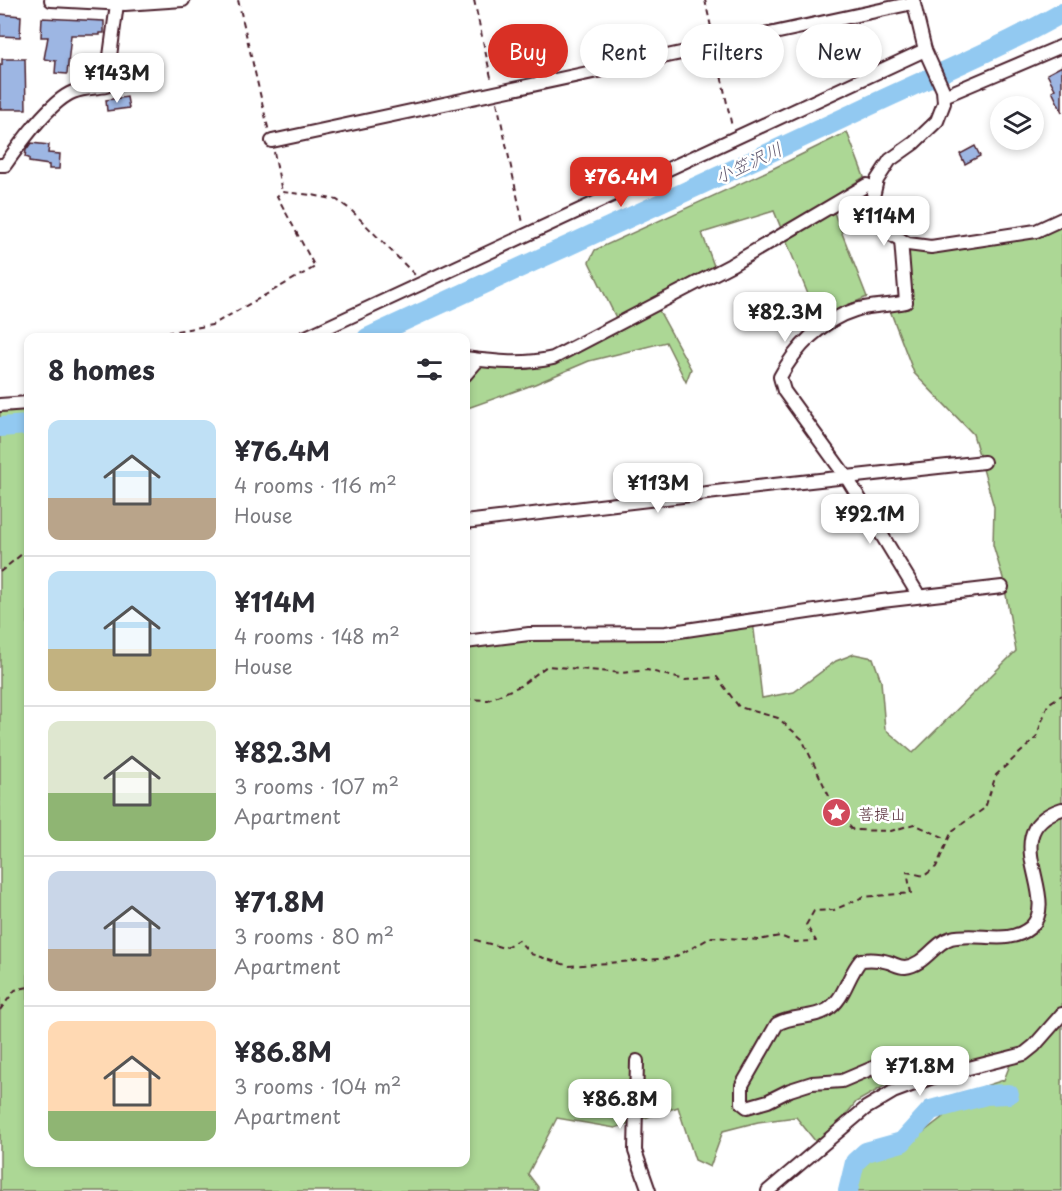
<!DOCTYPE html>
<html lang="en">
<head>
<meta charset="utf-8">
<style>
	:root { --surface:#fff; --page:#f7f7f7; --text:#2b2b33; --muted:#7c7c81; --line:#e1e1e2; --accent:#d93025 }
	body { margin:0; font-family:"Playpen Sans","Klee One",sans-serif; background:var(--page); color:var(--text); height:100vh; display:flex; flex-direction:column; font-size:22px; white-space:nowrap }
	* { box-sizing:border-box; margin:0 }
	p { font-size:20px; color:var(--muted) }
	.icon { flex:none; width:33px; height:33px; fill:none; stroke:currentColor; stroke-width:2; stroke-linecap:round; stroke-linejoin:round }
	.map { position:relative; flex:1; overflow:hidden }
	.side { position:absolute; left:24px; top:333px; width:446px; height:834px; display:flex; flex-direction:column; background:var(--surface); border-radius:12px; box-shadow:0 3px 9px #0003 }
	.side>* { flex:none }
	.banner { position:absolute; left:488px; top:24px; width:484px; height:54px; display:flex; gap:12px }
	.controls { position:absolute; left:990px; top:96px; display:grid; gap:12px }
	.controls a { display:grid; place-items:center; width:54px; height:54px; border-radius:50%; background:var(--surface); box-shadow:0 3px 9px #0003; font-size:30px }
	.price { position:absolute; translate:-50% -51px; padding:0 14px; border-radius:12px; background:#fff; color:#222; font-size:20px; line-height:39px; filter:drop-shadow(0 2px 3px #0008) }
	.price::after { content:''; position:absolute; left:50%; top:36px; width:18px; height:14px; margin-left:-9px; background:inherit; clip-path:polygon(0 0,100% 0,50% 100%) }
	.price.active { background:var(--accent); color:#fff }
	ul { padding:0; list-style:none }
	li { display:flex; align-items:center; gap:18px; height:150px; padding:0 24px }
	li+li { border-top:2px solid var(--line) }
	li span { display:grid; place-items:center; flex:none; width:168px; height:120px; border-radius:12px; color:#555 }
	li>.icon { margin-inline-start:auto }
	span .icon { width:72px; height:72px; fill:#fffc; stroke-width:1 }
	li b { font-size:26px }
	h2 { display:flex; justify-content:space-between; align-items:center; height:72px; padding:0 24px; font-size:26px }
	.pill { padding:0 21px; border-radius:27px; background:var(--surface); box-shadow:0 3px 9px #0003; font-size:21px; line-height:54px }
	.pill.active { background:var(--accent); color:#fff }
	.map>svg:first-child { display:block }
	.green { fill:#acd795; stroke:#7b7b60; stroke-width:1.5; fill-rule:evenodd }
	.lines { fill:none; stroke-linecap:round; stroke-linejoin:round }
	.river { stroke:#92c9f1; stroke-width:20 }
	.building { fill:#9db6e3; stroke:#4a1f2b; stroke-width:1.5 }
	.minor-casing { stroke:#4a1f2b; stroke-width:16 }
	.path { stroke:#4a1f2b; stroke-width:2; stroke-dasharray:6 4.5; stroke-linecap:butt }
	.minor { stroke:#fff; stroke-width:12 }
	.labels { text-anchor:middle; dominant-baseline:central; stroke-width:5; stroke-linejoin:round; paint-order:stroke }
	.poi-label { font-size:16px; fill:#4a1f2b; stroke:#fff; text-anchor:start }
	.water-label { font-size:18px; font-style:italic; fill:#635a70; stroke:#fff }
</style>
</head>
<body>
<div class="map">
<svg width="1062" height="1191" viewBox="0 0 1062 1191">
	<rect width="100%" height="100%" fill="#fff"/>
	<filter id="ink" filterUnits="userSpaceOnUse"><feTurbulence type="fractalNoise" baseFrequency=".0167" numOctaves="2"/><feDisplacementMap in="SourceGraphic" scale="12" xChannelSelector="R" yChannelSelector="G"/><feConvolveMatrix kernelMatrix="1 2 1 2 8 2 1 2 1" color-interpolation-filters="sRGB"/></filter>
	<g filter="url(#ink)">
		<g class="green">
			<polygon points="847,132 864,177 829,200 867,297 846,306 819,321 774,211 702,233 714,266 656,305 691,369 686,382 666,342 589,361 535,384 465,409 465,373 475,363 528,369 619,324 589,262 595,250 772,169"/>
			<path d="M1062,215V1191H847L854,1154L909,1143L982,1087L1004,1080L1013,1057L1033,1047L1014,1050L937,1076L909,1072L856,1102L820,1147L796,1117L758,1122L723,1131L710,1167L695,1160L678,1107L615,1128L557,1118L528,1174L538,1187V1191H0V403L28,400V1162H465V642L666,633L753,621L762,698L794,692L836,661L854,654L873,658L881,681L885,729L913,753L1016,651L1003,578L993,545L994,507L973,434L914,373L888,305L906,302L901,244L1001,236ZM875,1067L901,1072L783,1094L780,1088Z"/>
		</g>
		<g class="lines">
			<g class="river">
				<path d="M367,338C529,263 692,190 854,113C923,80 995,51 1062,13"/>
				<polyline points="0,427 28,425"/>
				<polyline points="848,1191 855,1162 866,1152 902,1142 931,1110 986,1095 1009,1094"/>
			</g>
		</g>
		<g class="building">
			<polygon points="0,14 21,16 20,37 0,36"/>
			<polygon points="42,18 104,21 104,33 100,33 100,35 71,35 67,74 55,73 56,61 44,59 48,37 41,37"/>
			<polygon points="2,59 25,59 26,109 0,109 0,65 2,65"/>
			<polygon points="1062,66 1062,112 1052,91 1055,89 1047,74"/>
			<polygon points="117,68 137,69 137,74 143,74 143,84 115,83"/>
			<polygon points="127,97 129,108 107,111 106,100"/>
			<polygon points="31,143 49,145 48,153 60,154 59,169 49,169 49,165 29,162 29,158 25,157 26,150"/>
			<polygon points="975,146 980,156 965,164 960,154"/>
		</g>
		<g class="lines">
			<defs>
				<g id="minor">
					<polyline points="51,0 125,4 183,0"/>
					<polyline points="913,0 925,50 943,90 944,103 937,121 914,143 890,160 877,180 873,197 889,233 908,244 931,247 1036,231 1062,219"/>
					<polyline points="944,96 1062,46"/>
					<polyline points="272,141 913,3"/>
					<path d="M0,165H5C19,145 50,101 73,92C83,88 96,88 106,86L117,4"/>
					<path d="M901,240L906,302C889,306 871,305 855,310C822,320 795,348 780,377L784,391L847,478L919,596"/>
					<polyline points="304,338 925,50"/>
					<path d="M465,358C496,362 523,365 553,358L731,265L867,185"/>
					<polyline points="465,375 478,360"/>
					<polyline points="0,405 28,403"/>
					<polyline points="465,522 774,485 984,462"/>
					<polyline points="465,642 529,634 666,633 882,601 1002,587"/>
					<polyline points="637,1061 635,1151 649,1191"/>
					<path d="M933,1077L903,1065L875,1067L842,1081L812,1083L790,1090L768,1101L747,1107L742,1103V1085L777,1024C792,1015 811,1019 827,1010C845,999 847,976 861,960C870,959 879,959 888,962C895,964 898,967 905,967C925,965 934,943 951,938C979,931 1007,947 1031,927C1062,897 994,831 1062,809"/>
					<polyline points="768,1191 866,1108 893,1092 933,1077 1024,1054 1034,1046 1062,1014"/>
				</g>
			</defs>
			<use href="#minor" class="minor-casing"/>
			<g class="path">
				<polyline points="238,0 269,132"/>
				<polyline points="474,0 492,82"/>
				<polyline points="705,0 713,36"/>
				<polyline points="717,56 732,127"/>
				<polyline points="497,102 523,223"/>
				<polyline points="274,152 282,192"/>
				<polyline points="135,338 212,325 315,267 277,196 282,192 312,195 337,200 351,210 415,275"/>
				<polyline points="0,572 28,549"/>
				<polyline points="465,699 488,700 520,686 547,666 622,673 647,670 685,680 717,677 739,707 778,718 802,739 837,813 853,830 891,831 914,824 945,838"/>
				<polyline points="465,937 504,948 518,940 531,954 569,966 673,958 712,937 758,940 780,936 795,942 816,941 806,925 814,911 834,910 863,897 911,893 907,872 924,876 936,867 952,831 985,808 996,775 1036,738 1048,704 1062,695"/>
				<polyline points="0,1010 15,990 28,987"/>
			</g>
			<use href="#minor" class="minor"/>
		</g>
	</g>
	<defs>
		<symbol id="sight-disc" viewBox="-11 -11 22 22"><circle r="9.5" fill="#d1495b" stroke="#fff"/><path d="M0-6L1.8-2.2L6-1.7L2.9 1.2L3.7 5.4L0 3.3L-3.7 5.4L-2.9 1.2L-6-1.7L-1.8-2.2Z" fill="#fff"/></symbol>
	</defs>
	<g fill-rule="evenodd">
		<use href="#sight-disc" x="820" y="796" width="33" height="33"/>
	</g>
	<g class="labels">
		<g class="poi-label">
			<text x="858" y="813">菩提山</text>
		</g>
		<g class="water-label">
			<text transform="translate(748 162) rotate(-25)">小笠沢川</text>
		</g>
	</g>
</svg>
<div class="controls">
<a><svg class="icon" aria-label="layers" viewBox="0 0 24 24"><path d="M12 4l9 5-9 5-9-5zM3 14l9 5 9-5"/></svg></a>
</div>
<b class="price" style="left:117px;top:104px">¥143M</b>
<b class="price active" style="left:621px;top:208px">¥76.4M</b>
<b class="price" style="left:884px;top:247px">¥114M</b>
<b class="price" style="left:785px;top:343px">¥82.3M</b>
<b class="price" style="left:658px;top:514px">¥113M</b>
<b class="price" style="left:870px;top:545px">¥92.1M</b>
<b class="price" style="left:920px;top:1097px">¥71.8M</b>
<b class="price" style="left:620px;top:1130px">¥86.8M</b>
<div class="banner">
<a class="pill active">Buy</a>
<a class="pill">Rent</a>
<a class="pill">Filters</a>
<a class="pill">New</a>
</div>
<section class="side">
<h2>8 homes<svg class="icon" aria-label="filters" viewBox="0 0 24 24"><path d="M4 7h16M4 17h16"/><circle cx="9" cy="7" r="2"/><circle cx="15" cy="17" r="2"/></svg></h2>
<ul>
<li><span style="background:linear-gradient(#bfe0f5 65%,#b9a48a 0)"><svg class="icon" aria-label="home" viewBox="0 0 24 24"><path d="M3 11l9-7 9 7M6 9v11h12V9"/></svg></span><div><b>¥76.4M</b><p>4 rooms · 116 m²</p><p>House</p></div></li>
<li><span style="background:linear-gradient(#bfe0f5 65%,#c2b280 0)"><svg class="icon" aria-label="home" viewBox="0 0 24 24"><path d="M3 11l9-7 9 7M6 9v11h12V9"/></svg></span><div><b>¥114M</b><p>4 rooms · 148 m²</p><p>House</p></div></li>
<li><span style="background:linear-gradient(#dfe7d0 60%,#8fb573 0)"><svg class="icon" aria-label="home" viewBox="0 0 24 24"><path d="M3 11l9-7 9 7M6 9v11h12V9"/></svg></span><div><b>¥82.3M</b><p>3 rooms · 107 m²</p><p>Apartment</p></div></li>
<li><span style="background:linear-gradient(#c9d6e8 65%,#b9a48a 0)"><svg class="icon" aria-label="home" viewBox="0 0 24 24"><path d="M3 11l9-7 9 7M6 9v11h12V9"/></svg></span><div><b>¥71.8M</b><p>3 rooms · 80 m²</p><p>Apartment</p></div></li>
<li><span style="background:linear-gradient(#ffd9b3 75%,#8fb573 0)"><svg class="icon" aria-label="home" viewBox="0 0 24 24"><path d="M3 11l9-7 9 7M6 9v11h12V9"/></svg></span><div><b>¥86.8M</b><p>3 rooms · 104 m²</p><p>Apartment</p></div></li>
</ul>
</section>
</div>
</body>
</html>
